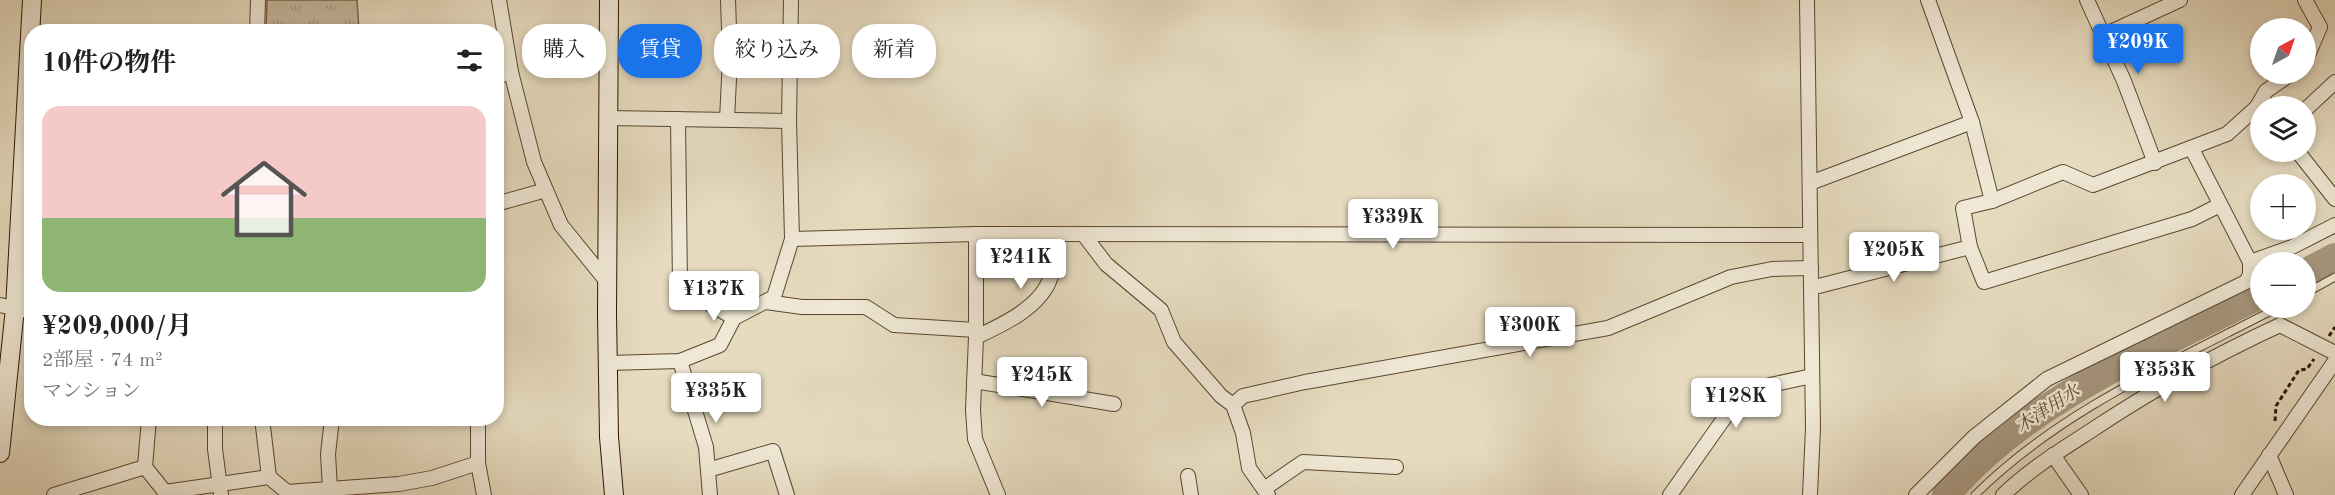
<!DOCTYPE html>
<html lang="ja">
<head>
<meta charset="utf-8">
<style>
	:root { --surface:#fff; --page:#f2f2f2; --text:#202124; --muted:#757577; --accent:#1a73e8 }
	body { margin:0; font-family:"Old Standard TT","Noto Serif JP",serif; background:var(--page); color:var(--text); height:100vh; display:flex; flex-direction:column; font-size:22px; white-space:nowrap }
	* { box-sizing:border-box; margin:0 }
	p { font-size:20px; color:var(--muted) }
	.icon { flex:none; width:33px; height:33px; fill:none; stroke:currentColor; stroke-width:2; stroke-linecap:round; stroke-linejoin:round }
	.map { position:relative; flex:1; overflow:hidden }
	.sheet { position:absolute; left:24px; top:24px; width:480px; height:402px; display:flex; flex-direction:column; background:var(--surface); border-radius:24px; box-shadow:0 3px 9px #0003 }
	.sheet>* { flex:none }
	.banner { position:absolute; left:522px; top:24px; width:570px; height:54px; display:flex; gap:12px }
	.needle { width:39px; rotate:40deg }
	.tools { position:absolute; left:2250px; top:18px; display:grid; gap:12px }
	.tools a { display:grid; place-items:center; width:66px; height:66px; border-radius:50%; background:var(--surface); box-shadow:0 3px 9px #0003; font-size:30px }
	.price { position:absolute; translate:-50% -51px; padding:0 14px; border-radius:6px; background:#fff; color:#222; font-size:20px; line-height:39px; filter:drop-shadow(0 2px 3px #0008) }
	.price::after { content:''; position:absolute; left:50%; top:36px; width:18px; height:14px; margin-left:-9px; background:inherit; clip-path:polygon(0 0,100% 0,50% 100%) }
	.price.on { background:var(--accent); color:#fff }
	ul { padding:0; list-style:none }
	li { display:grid; align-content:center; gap:12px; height:318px; padding:0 18px }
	li span { display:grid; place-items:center; height:186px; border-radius:18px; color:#555 }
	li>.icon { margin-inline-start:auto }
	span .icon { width:108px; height:108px; fill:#fffc; stroke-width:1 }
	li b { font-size:26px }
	h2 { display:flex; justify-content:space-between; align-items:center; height:72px; padding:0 18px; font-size:26px }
	.pill { padding:0 21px; border-radius:24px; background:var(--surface); box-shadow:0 3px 9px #0003; font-size:21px; line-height:54px }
	.pill.on { background:var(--accent); color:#fff }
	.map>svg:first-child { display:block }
	.park { fill:url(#park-tufts); stroke:#7a6650; stroke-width:1.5 }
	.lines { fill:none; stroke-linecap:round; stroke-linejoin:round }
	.river { stroke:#a7977e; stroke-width:28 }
	.lane-casing { stroke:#5b4630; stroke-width:9 }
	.street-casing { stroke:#5b4630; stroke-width:16 }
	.secondary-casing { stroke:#2d1400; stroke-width:20 }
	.path { stroke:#2d1400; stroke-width:3; stroke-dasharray:4.5 3; stroke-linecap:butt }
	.lane { stroke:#efe8d5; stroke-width:7 }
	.street { stroke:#efe8d5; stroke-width:14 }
	.secondary { stroke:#efe8d5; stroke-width:18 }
	.labels { text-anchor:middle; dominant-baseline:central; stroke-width:5; stroke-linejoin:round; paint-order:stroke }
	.water-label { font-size:18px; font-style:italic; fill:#5e4832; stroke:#efe8d5 }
</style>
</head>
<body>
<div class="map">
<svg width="2335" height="495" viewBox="0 0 2335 495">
	<defs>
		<pattern id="park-tufts" width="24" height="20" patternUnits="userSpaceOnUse" patternTransform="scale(1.5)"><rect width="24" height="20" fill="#c7b99f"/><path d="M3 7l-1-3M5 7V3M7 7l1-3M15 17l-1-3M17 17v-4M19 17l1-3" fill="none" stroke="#ab9e87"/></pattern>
	</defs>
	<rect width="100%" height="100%" fill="#e6dbbf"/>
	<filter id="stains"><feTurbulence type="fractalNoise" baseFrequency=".00333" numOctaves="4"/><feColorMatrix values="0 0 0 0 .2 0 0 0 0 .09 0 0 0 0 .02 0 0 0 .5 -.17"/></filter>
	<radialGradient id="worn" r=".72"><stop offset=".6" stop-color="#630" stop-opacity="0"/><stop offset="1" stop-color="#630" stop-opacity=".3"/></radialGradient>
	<polygon class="park" points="267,0 357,0 359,31 266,31"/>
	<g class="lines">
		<g class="river">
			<polyline points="2306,272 2335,257"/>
			<path d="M1946,495C2027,399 2151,351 2260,295"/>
		</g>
		<defs>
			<g id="lane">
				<polyline points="2306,293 2335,277"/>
				<path d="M1975,495C2059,411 2173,362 2277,308"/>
			</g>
			<g id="street">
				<polyline points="499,0 511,72 534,162 561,225 608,283"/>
				<polyline points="1807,0 1813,428 1810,495"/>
				<polyline points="1928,0 1972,122 1992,201"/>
				<polyline points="2087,0 2124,81 2155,163"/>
				<polyline points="2305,0 2320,27 2306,60"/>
				<polyline points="257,32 258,0"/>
				<polyline points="2102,36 2180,0"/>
				<polyline points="496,77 511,72"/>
				<polyline points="2257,107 2266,91 2291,74"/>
				<polyline points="2306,109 2335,82"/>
				<polyline points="608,118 789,121"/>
				<polyline points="678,119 680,286 734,318"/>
				<polyline points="727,119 730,59 728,0"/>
				<polyline points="2192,149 2250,262"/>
				<polyline points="2298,152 2335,199"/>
				<polyline points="1810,183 1972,122"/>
				<polyline points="496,204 546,190"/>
				<polyline points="2220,205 2192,219 1984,282 1970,247 1963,208 1992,201 2063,172 2093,185 2227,134 2257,107 2260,110"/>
				<polyline points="976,234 976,337 973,410 975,439 998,495"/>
				<polyline points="1084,235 1106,264 1161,310 1174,342 1221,396 1233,405 1243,433 1249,468 1268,495"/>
				<polyline points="792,239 976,234 1810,235"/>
				<polyline points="1811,288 1970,247"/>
				<polyline points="766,302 802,307 866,307 894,325 976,330"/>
				<polyline points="0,305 32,312"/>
				<path d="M976,337C1002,325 1042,307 1051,276C1054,264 1053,248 1054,234"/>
				<polyline points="680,361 706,447 710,495"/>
				<polyline points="608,363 680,361 720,345 734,318 774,297 792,239 789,121 791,0"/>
				<polyline points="974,381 1114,404"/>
				<polyline points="1233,405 1243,396 1305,382 1608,328 1731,277 1772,269 1811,268"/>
				<polyline points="149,418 145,467 165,492 269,477 287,492 399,484 432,478 478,463"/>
				<polyline points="262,418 269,477"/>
				<polyline points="478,418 478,463 484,495"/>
				<polyline points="215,423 215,449 221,495"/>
				<polyline points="2053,455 2081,495"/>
				<polyline points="2269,455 2286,495"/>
				<polyline points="708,470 773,451 787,495"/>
				<polyline points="1188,476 1191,495"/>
				<polyline points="330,489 328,454 332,419"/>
				<polyline points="1264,489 1303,462 1396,467"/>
				<polyline points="54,495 145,467"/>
				<polyline points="1670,495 1735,403 1770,385 1812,376"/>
				<polyline points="1916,495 1974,437 2047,379 2246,282 2250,275 2250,262 2292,247 2335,225"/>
				<path d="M2003,495C2030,469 2061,450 2092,430C2152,390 2215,355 2280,325L2335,353"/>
				<polyline points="2242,495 2335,361"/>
			</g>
			<g id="secondary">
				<polyline points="609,0 607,314 609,437 614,495"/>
				<polyline points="0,453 15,308 32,0"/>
			</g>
		</defs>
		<use href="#lane" class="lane-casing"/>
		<use href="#street" class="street-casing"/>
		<use href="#secondary" class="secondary-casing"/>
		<g class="path">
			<polyline points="2329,336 2335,327"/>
			<polyline points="2275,421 2276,406 2299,370 2307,369 2314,359"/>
		</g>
		<use href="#lane" class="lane"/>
		<use href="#street" class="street"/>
		<use href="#secondary" class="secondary"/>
	</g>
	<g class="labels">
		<g class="water-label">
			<text transform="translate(2048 409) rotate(-33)">木津用水</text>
		</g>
	</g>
	<rect width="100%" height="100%" filter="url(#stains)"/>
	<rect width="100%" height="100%" fill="url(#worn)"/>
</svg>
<div class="tools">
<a><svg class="needle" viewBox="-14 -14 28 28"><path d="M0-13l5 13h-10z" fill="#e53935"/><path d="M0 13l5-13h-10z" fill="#757577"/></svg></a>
<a><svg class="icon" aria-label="layers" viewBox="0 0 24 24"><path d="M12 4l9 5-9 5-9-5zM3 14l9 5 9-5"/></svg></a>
<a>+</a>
<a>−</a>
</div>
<b class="price on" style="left:2138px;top:75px">¥209K</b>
<b class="price" style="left:1393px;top:250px">¥339K</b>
<b class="price" style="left:1894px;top:283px">¥205K</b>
<b class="price" style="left:1021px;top:290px">¥241K</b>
<b class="price" style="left:714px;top:322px">¥137K</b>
<b class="price" style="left:1530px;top:358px">¥300K</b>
<b class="price" style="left:2165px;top:403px">¥353K</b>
<b class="price" style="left:1042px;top:408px">¥245K</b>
<b class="price" style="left:716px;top:424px">¥335K</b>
<b class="price" style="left:1736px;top:429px">¥128K</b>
<div class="banner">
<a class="pill">購入</a>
<a class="pill on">賃貸</a>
<a class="pill">絞り込み</a>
<a class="pill">新着</a>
</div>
<section class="sheet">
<h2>10件の物件<svg class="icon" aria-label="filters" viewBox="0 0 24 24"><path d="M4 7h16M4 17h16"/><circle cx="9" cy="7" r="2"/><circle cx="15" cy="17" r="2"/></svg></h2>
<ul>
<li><span style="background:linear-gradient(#f6c9c9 60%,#8fb573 0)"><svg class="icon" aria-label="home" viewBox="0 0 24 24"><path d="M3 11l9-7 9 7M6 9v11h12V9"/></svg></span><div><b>¥209,000/月</b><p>2部屋 · 74 m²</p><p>マンション</p></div></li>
</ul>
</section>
</div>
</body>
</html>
